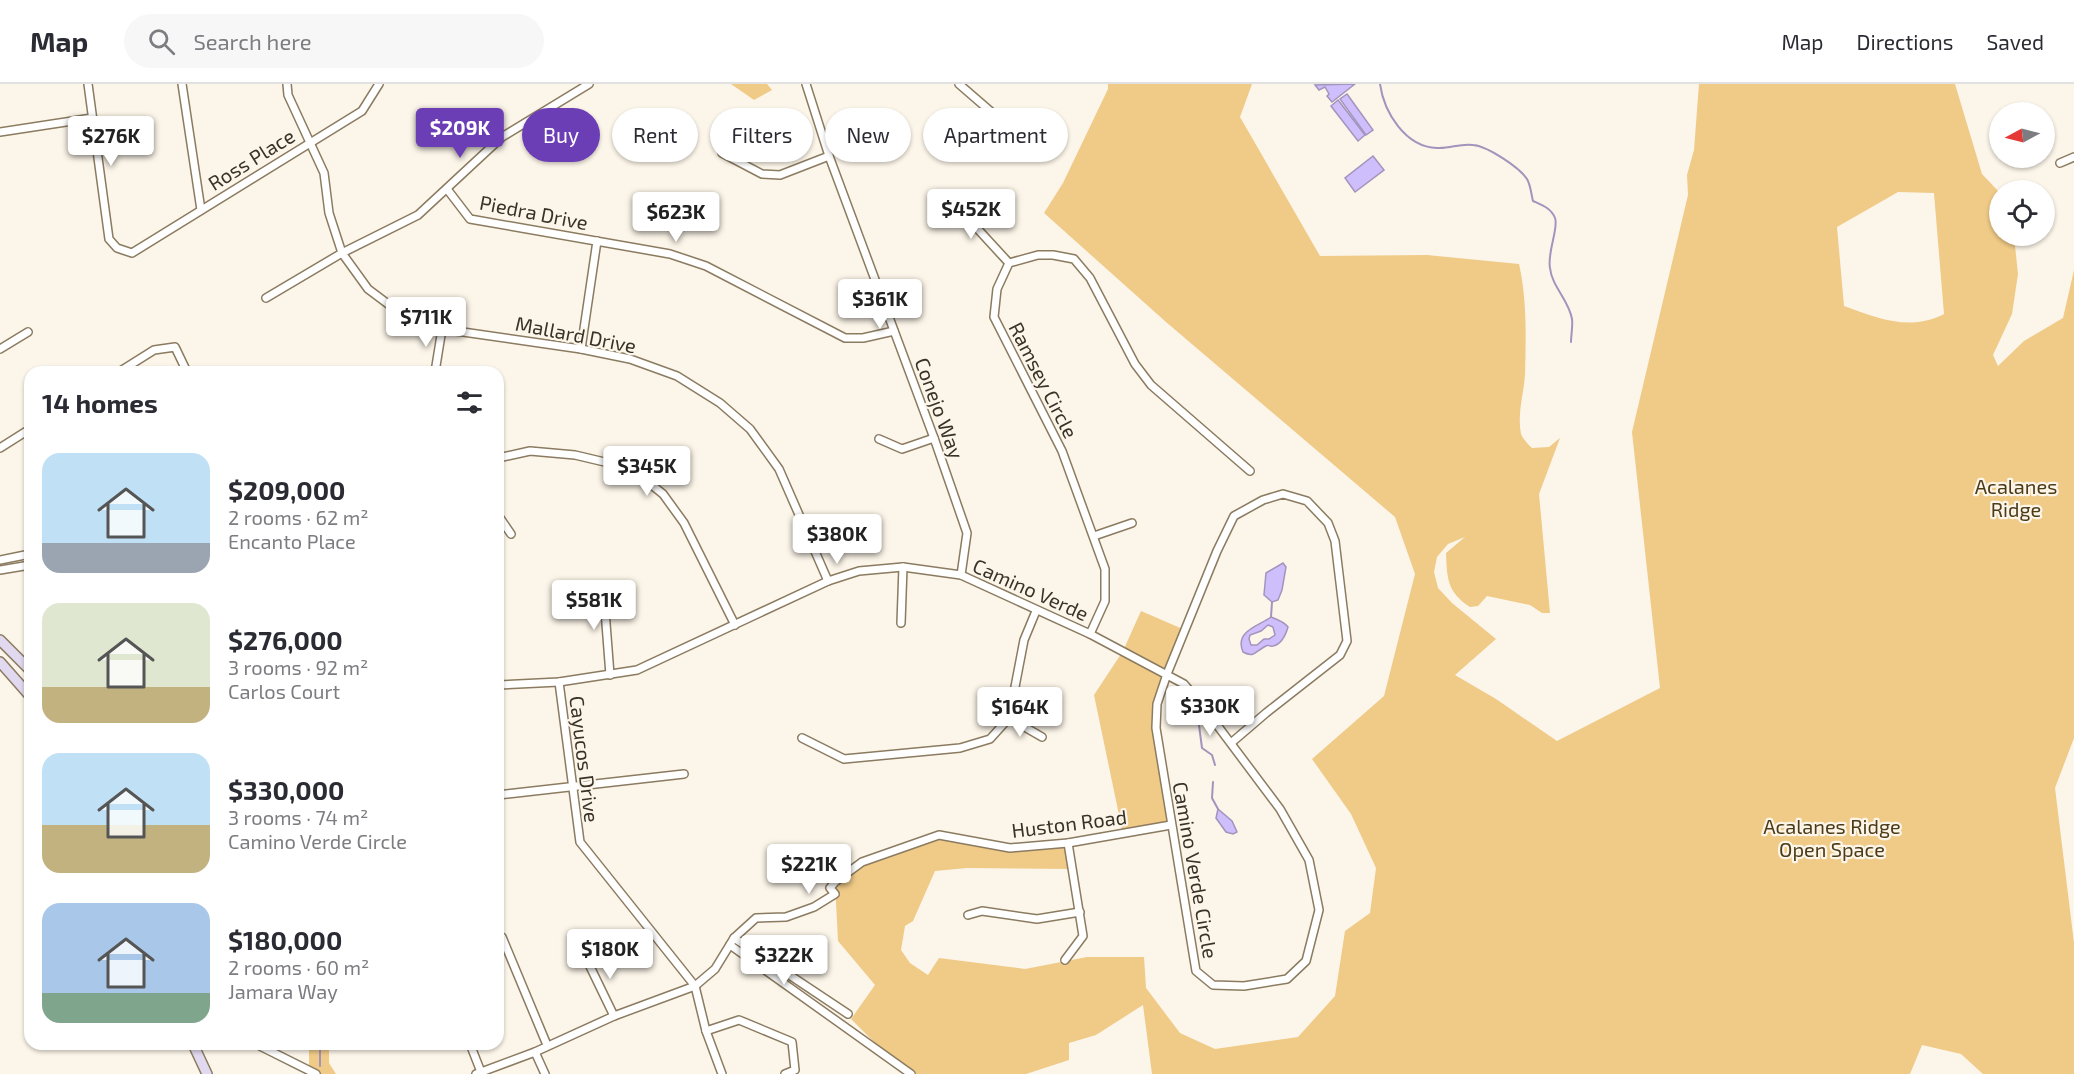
<!DOCTYPE html>
<html lang="en">
<head>
<meta charset="utf-8">
<style>
	:root { --surface:#fff; --page:#f7f7f7; --text:#2b2b33; --muted:#7c7c81; --line:#e1e1e2; --accent:#6c3eb6 }
	body { margin:0; font-family:"Exo 2",sans-serif; background:var(--page); color:var(--text); height:100vh; display:flex; flex-direction:column; font-size:22px; white-space:nowrap }
	* { box-sizing:border-box; margin:0 }
	p { font-size:20px; color:var(--muted) }
	.icon { flex:none; width:33px; height:33px; fill:none; stroke:currentColor; stroke-width:2; stroke-linecap:round; stroke-linejoin:round }
	.map { position:relative; flex:1; overflow:hidden }
	.side { position:absolute; left:24px; top:282px; width:480px; height:684px; display:flex; flex-direction:column; background:var(--surface); border-radius:18px; box-shadow:0 2px 4px #0004 }
	.side>* { flex:none }
	.banner { position:absolute; left:522px; top:24px; width:570px; height:54px; display:flex; gap:12px }
	.needle { width:39px; rotate:263deg }
	.tools { position:absolute; left:1989px; top:18px; display:grid; gap:12px }
	.tools a { display:grid; place-items:center; width:66px; height:66px; border-radius:50%; background:var(--surface); box-shadow:0 2px 4px #0004; font-size:30px }
	.price { position:absolute; translate:-50% -51px; padding:0 14px; border-radius:6px; background:#fff; color:#222; font-size:20px; line-height:39px; filter:drop-shadow(0 2px 3px #0008) }
	.price::after { content:''; position:absolute; left:50%; top:36px; width:18px; height:14px; margin-left:-9px; background:inherit; clip-path:polygon(0 0,100% 0,50% 100%) }
	.price.selected { background:var(--accent); color:#fff }
	ul { padding:0; list-style:none }
	li { display:flex; align-items:center; gap:18px; height:150px; padding:0 18px }
	li span { display:grid; place-items:center; flex:none; width:168px; height:120px; border-radius:18px; color:#555 }
	li>.icon { margin-inline-start:auto }
	span .icon { width:72px; height:72px; fill:#fffc; stroke-width:1 }
	li b { font-size:26px }
	h2 { display:flex; justify-content:space-between; align-items:center; height:72px; padding:0 18px; font-size:26px }
	.pill { padding:0 21px; border-radius:27px; background:var(--surface); box-shadow:0 2px 4px #0004; font-size:21px; line-height:54px }
	.pill.selected { background:var(--accent); color:#fff }
	header { display:flex; align-items:center; gap:36px; box-sizing:border-box; height:84px; padding:0 30px; background:var(--surface); border-bottom:2px solid var(--line) }
	header strong { font-size:28px }
	nav { display:flex; gap:33px; margin-inline-start:auto; font-size:21px }
	.search { width:420px; height:54px; background:var(--page); display:flex; align-items:center; gap:15px; box-sizing:border-box; padding:0 21px; border-radius:33px; color:var(--muted); font-size:22px }
	.map>svg:first-child { display:block }
	.green { fill:#f0ca87; fill-rule:evenodd }
	.water { fill:#cfbefc; stroke:#a294bc; stroke-width:1.5; fill-rule:evenodd }
	.lines { fill:none; stroke-linecap:round; stroke-linejoin:round }
	.stream { stroke:#a294bc; stroke-width:2 }
	.street-casing { stroke:#8b7b60; stroke-width:10 }
	.secondary-casing { stroke:#8b7b60; stroke-width:12 }
	.street { stroke:#fff; stroke-width:7 }
	.secondary { stroke:#e0d9ef; stroke-width:9 }
	.labels { text-anchor:middle; dominant-baseline:central; stroke-width:4.5; stroke-linejoin:round; paint-order:stroke }
	.street-label { font-size:20px; fill:#393227; stroke:#fcf5e9 }
	.park-label { font-size:20px; fill:#4d3b18; stroke:#fcf5e9 }
</style>
</head>
<body>
<header>
<strong>Map</strong>
<div class="search"><svg class="icon" aria-label="search" viewBox="0 0 24 24"><circle cx="10" cy="10" r="6"/><path d="M15 15l6 6"/></svg>Search here</div>
<nav><a>Map</a><a>Directions</a><a>Saved</a></nav>
</header>
<div class="map">
<svg width="2074" height="990" viewBox="0 0 2074 990">
	<rect width="100%" height="100%" fill="#fcf5e9"/>
	<g class="green">
		<polygon points="731,0 767,0 772,6 754,16"/>
		<path d="M1108,0H1252L1240,33L1320,172L1427,171L1519,180C1527,215 1526,253 1525,290C1524,309 1517,330 1521,350C1523,355 1528,360 1532,364L1549,363L1560,354L1539,410L1550,529H1542L1530,521L1487,512L1478,522L1470,523C1447,508 1447,494 1446,469L1465,453L1448,460L1437,473L1434,488L1438,504L1452,519L1496,555L1455,591L1496,615L1557,657L1660,604L1632,348L1688,111L1687,91L1694,66L1699,0H1955L1982,90L1999,108L2000,152H2014L2018,190L2012,230L1993,271L1998,282L2024,257L2063,234L2074,186V654L2055,704L2074,859V990H1983L1961,970L1922,961L1910,990H1152L1143,921L1096,951L1069,959V976L1026,990H911L898,982L851,935L875,901L838,857L835,798L862,778L939,751L1010,764L1068,759L1072,785L967,784L935,787L913,837L905,842L901,866L910,879L928,891L939,874L1025,885L1087,873H1144L1146,904L1180,949L1215,965L1298,953L1335,912L1345,847L1370,829L1376,784L1351,730L1312,675L1384,612L1415,490L1395,433L1166,238L1044,129L1063,99L1108,5ZM1898,108L1934,109L1944,230C1909,248 1878,234 1844,222L1837,143Z"/>
		<polygon points="1141,527 1185,546 1157,620 1156,644 1171,741 1123,750 1094,611 1123,567"/>
		<polygon points="309,960 329,960 329,979 336,990 316,990 309,987"/>
	</g>
	<g class="water">
		<polygon points="1355,0 1332,18 1327,12 1329,10 1325,3 1319,6 1315,1"/>
		<polygon points="1347,10 1373,46 1366,51 1340,15"/>
		<polygon points="1338,16 1365,51 1358,57 1331,22"/>
		<polygon points="1373,72 1384,86 1355,108 1345,94"/>
		<polygon points="1283,479 1286,483 1282,506 1278,516 1272,518 1264,511 1266,489"/>
		<path d="M1271,533C1276,535 1285,538 1288,543C1286,550 1282,560 1273,562C1266,563 1271,559 1264,563C1255,568 1254,574 1243,568C1234,547 1259,542 1271,533ZM1268,541L1273,543L1275,551L1269,555H1264L1257,561H1251L1249,555L1250,551L1261,547Z"/>
		<polygon points="1215,613 1219,623 1201,632 1191,640 1182,631 1174,628 1173,622 1183,618 1186,619 1195,627"/>
		<polygon points="1218,725 1232,737 1237,748 1233,750 1226,748 1216,734"/>
	</g>
	<g class="lines">
		<g class="stream">
			<path d="M1380,0C1384,28 1405,63 1437,64C1450,65 1460,59 1473,61C1487,62 1519,83 1527,95C1531,102 1531,110 1533,117C1542,121 1551,124 1555,134C1559,144 1547,168 1550,184C1552,203 1569,216 1572,235C1573,242 1571,251 1571,258"/>
			<polyline points="1271,533 1272,518"/>
			<polyline points="1195,636 1199,641 1202,664 1212,671 1215,681"/>
			<polyline points="1213,698 1212,714 1218,725"/>
			<polyline points="320,960 320,982"/>
		</g>
		<defs>
			<g id="street">
				<polyline points="88,0 109,155 117,164 132,169 362,27 379,0"/>
				<polyline points="182,0 201,126"/>
				<polyline points="287,0 288,11 324,89 329,129 342,169 368,205 404,232 442,245 581,265 630,275 677,292 720,319 750,345 779,385 828,497"/>
				<polyline points="806,0 829,72 934,354 967,449 961,491"/>
				<polyline points="959,0 1026,58"/>
				<polyline points="0,48 92,34"/>
				<polyline points="722,69 762,90 780,91 829,72"/>
				<polyline points="2060,79 2074,73"/>
				<polyline points="447,105 470,135 670,170 706,182 845,254 863,254 894,247"/>
				<polyline points="951,116 1009,179"/>
				<polyline points="266,214 342,169 418,131 502,53 589,0"/>
				<polyline points="0,265 28,248"/>
				<polyline points="581,265 597,157"/>
				<polyline points="119,288 154,266 175,263 187,288"/>
				<polyline points="435,288 442,245"/>
				<polyline points="879,355 902,365 934,354"/>
				<polyline points="0,364 30,345"/>
				<polyline points="498,374 530,367 575,371 613,380 643,394 663,410 684,439 735,541"/>
				<polyline points="498,431 511,450"/>
				<polyline points="1094,452 1132,439"/>
				<polyline points="0,476 30,470"/>
				<polyline points="0,486 30,481"/>
				<polyline points="603,501 610,591"/>
				<polyline points="901,539 903,483"/>
				<polyline points="1090,550 1105,517 1105,485 1062,367 994,233 997,205 1009,179 1038,171 1053,171 1074,175 1090,194 1135,280 1151,301 1250,387"/>
				<polyline points="559,598 580,758 695,902 706,947 722,990"/>
				<polyline points="498,601 559,598 637,586 828,497 859,487 903,483 961,491 1090,550 1184,600 1199,617 1280,725 1309,776 1319,826 1306,877 1287,895 1244,902 1213,901 1196,887 1156,644 1157,620 1167,590 1217,467 1234,432 1263,416 1283,410 1307,417 1328,439 1335,457 1347,557 1340,571 1266,629 1231,659"/>
				<polyline points="1009,634 1042,653"/>
				<polyline points="802,654 844,675 960,664 990,655 1009,634 1024,556 1036,527"/>
				<polyline points="498,711 684,690"/>
				<polyline points="968,831 982,827 1037,835 1080,828"/>
				<polyline points="502,853 547,961"/>
				<polyline points="734,854 848,930"/>
				<polyline points="730,861 911,990"/>
				<polyline points="584,870 614,932"/>
				<polyline points="1065,876 1083,852 1068,759"/>
				<polyline points="706,947 739,936 792,958 795,986 785,990"/>
				<polyline points="256,960 316,990"/>
				<polyline points="470,960 481,988"/>
				<polyline points="535,968 545,990"/>
				<polyline points="476,990 535,968 614,932 695,902 715,885 734,854 756,834 786,833 814,823 835,810 830,804 835,798 862,778 939,751 1010,764 1068,759 1171,741"/>
			</g>
			<g id="secondary">
				<polyline points="0,556 30,586"/>
				<polyline points="0,578 30,612"/>
				<polyline points="193,960 207,990"/>
			</g>
		</defs>
		<use href="#street" class="street-casing"/>
		<use href="#secondary" class="secondary-casing"/>
		<use href="#street" class="street"/>
		<use href="#secondary" class="secondary"/>
	</g>
	<g class="labels">
		<g class="street-label">
			<text transform="translate(251 75) rotate(-32)">Ross Place</text>
			<text transform="translate(534 128) rotate(11)">Piedra Drive</text>
			<text transform="translate(576 250) rotate(11)">Mallard Drive</text>
			<text transform="translate(1044 296) rotate(63)">Ramsey Circle</text>
			<text transform="translate(940 324) rotate(70)">Conejo Way</text>
			<text transform="translate(1031 505) rotate(24)">Camino Verde</text>
			<text transform="translate(585 675) rotate(83)">Cayucos Drive</text>
			<text transform="translate(1069 739) rotate(-7)">Huston Road</text>
			<text transform="translate(1196 786) rotate(80)">Camino Verde Circle</text>
		</g>
		<g class="park-label">
			<text x="2016" y="402">Acalanes<tspan x="2016" dy="23">Ridge</tspan></text>
			<text x="1832" y="742">Acalanes Ridge<tspan x="1832" dy="23">Open Space</tspan></text>
		</g>
	</g>
</svg>
<div class="tools">
<a><svg class="needle" viewBox="-14 -14 28 28"><path d="M0-13l5 13h-10z" fill="#e53935"/><path d="M0 13l5-13h-10z" fill="#7c7c81"/></svg></a>
<a><svg class="icon" aria-label="locate" viewBox="0 0 24 24"><circle cx="12" cy="12" r="6"/><path d="M12 2v4M12 18v4M2 12h4M18 12h4"/></svg></a>
</div>
<b class="price selected" style="left:460px;top:75px">$209K</b>
<b class="price" style="left:111px;top:83px">$276K</b>
<b class="price" style="left:971px;top:156px">$452K</b>
<b class="price" style="left:676px;top:159px">$623K</b>
<b class="price" style="left:880px;top:246px">$361K</b>
<b class="price" style="left:426px;top:264px">$711K</b>
<b class="price" style="left:647px;top:413px">$345K</b>
<b class="price" style="left:837px;top:481px">$380K</b>
<b class="price" style="left:594px;top:547px">$581K</b>
<b class="price" style="left:1210px;top:653px">$330K</b>
<b class="price" style="left:1020px;top:654px">$164K</b>
<b class="price" style="left:809px;top:811px">$221K</b>
<b class="price" style="left:610px;top:896px">$180K</b>
<b class="price" style="left:784px;top:902px">$322K</b>
<div class="banner">
<a class="pill selected">Buy</a>
<a class="pill">Rent</a>
<a class="pill">Filters</a>
<a class="pill">New</a>
<a class="pill">Apartment</a>
</div>
<section class="side">
<h2>14 homes<svg class="icon" aria-label="filters" viewBox="0 0 24 24"><path d="M4 7h16M4 17h16"/><circle cx="9" cy="7" r="2"/><circle cx="15" cy="17" r="2"/></svg></h2>
<ul>
<li><span style="background:linear-gradient(#bfe0f5 75%,#9aa5b1 0)"><svg class="icon" aria-label="home" viewBox="0 0 24 24"><path d="M3 11l9-7 9 7M6 9v11h12V9"/></svg></span><div><b>$209,000</b><p>2 rooms · 62 m²</p><p>Encanto Place</p></div></li>
<li><span style="background:linear-gradient(#dfe7d0 70%,#c2b280 0)"><svg class="icon" aria-label="home" viewBox="0 0 24 24"><path d="M3 11l9-7 9 7M6 9v11h12V9"/></svg></span><div><b>$276,000</b><p>3 rooms · 92 m²</p><p>Carlos Court</p></div></li>
<li><span style="background:linear-gradient(#bfe0f5 60%,#c2b280 0)"><svg class="icon" aria-label="home" viewBox="0 0 24 24"><path d="M3 11l9-7 9 7M6 9v11h12V9"/></svg></span><div><b>$330,000</b><p>3 rooms · 74 m²</p><p>Camino Verde Circle</p></div></li>
<li><span style="background:linear-gradient(#a9c7e8 75%,#7fa58c 0)"><svg class="icon" aria-label="home" viewBox="0 0 24 24"><path d="M3 11l9-7 9 7M6 9v11h12V9"/></svg></span><div><b>$180,000</b><p>2 rooms · 60 m²</p><p>Jamara Way</p></div></li>
</ul>
</section>
</div>
</body>
</html>
